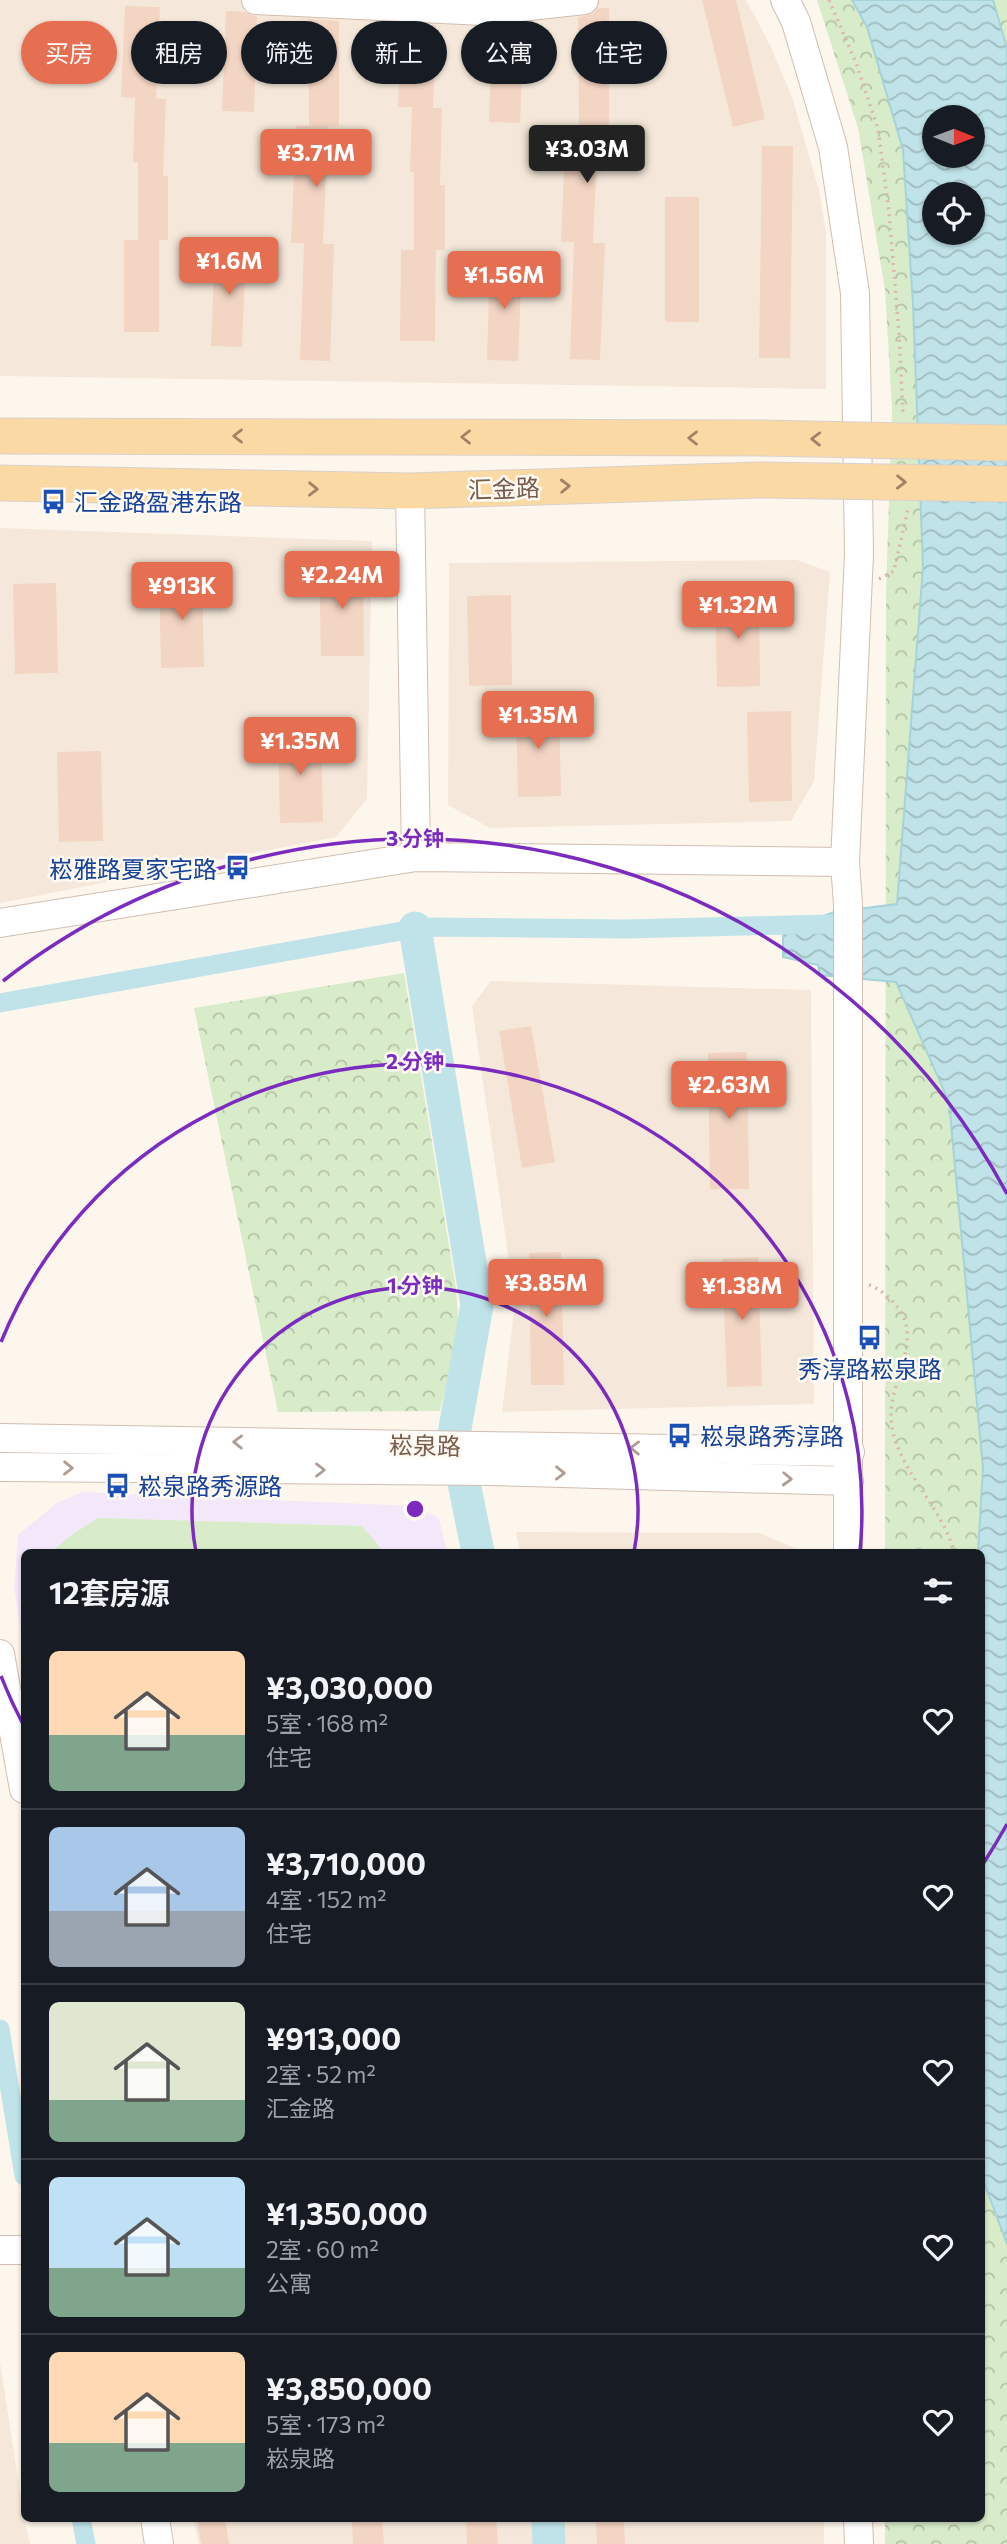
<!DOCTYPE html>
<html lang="zh">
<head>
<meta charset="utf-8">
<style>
	:root { --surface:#171b24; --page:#20242c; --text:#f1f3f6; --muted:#9ea1a6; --line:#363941; --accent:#e76f51 }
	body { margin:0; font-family:Commissioner,"Noto Sans SC",sans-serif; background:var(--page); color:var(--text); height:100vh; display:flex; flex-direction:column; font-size:26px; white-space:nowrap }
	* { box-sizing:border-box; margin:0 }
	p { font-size:23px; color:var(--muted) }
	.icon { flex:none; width:38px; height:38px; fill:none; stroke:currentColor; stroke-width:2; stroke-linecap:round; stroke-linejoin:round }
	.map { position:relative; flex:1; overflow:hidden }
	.drawer { position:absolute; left:21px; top:1549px; width:964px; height:973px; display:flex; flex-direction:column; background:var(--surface); border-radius:10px; box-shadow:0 2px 5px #0004 }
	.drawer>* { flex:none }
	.banner { position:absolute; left:21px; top:21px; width:966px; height:63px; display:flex; gap:14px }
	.needle { width:46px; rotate:91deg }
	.buttons { position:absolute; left:922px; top:105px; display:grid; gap:14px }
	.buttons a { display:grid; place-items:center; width:63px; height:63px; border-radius:50%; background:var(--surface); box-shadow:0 2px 5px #0004; font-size:35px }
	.price { position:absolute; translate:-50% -60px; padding:0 16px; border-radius:7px; background:var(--accent); color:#fff; font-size:23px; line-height:46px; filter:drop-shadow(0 2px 4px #0008) }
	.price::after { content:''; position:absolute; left:50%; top:42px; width:21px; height:16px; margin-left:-10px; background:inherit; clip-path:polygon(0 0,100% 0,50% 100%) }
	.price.on { background:#222; color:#fff }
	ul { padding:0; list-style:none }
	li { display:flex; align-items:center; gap:21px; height:175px; padding:0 28px }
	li+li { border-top:2px solid var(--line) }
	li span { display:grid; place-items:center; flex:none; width:196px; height:140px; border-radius:10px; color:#555 }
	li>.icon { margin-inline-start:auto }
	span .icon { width:84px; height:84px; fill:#fffc; stroke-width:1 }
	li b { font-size:30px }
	h2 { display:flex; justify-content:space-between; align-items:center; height:84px; padding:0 28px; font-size:30px }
	.pill { padding:0 24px; border-radius:32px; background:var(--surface); box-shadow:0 2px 5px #0004; font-size:24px; line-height:63px }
	.pill.on { background:var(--accent); color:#fff }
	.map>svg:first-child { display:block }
	.residential { fill:#f5e8da }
	.education { fill:#f3e8fa }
	.green { fill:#d8ecc9 }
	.park { fill:url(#park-crowns); fill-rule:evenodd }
	.water { fill:url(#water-waves); stroke:#a5d3da; stroke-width:2; fill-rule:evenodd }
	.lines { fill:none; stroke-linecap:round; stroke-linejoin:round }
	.canal { stroke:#bfe3e8; stroke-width:19 }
	.river { stroke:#bfe3e8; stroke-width:33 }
	.building { fill:#f3d5c3 }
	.minor-casing { stroke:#d1beb0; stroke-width:30 }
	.major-casing { stroke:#dad1cd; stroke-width:37 }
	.path { stroke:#d9b8a5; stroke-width:3.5; stroke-dasharray:2 5; stroke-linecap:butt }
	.minor { stroke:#fff; stroke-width:28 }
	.major { stroke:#fbd9a5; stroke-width:35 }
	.major-bridge-casing { stroke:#dad1cd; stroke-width:37; stroke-linecap:butt }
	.major-bridge { stroke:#fbd9a5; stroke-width:35 }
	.oneway { stroke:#a18267 }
	.oneway2 { stroke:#af9d94 }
	.ring { fill:none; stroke:#7b2cbf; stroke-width:3.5 }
	.labels { text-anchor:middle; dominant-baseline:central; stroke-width:5; stroke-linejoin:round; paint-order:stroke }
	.street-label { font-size:24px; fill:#7a5c4d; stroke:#fffaf3 }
	.transit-label { font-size:24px; fill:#164399; stroke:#fffaf3; text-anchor:start }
	.centre { fill:#7b2cbf; stroke:#fffaf3; stroke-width:3.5 }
	.ring-label { font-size:21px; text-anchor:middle; font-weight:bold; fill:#7b2cbf; stroke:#fffaf3; stroke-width:5; stroke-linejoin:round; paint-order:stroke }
</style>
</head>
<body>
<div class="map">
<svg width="1007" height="2544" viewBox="0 0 1007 2544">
	<defs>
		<pattern id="park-crowns" width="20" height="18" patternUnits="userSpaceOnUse" patternTransform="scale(1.75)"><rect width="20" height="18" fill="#d8ecc9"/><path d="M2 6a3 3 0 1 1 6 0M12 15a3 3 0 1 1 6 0" fill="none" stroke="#b4c2a5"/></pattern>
		<pattern id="water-waves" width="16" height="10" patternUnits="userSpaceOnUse" patternTransform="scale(1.75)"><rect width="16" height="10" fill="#bfe3e8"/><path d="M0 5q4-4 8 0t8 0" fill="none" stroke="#a0bbbe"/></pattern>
	</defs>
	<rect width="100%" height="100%" fill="#fdf6ec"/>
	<g class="residential">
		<polygon points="0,0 746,0 770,45 792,97 819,190 826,233 826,389 0,376"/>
		<polygon points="0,528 372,541 367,799 336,837 0,903"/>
		<polygon points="797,560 830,572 814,781 791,821 490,828 448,805 449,563"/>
		<polygon points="491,981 811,990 814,1404 502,1412 515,1302 472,1006"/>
		<polygon points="516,1532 759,1533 804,1552 520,1552"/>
		<polygon points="0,2362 24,2518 30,2544 0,2544"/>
		<polygon points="193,2518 824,2518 824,2544 199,2544"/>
	</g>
	<polygon class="education" points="83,1492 413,1506 439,1518 447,1552 24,1552 24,1651 14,1587 18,1535 57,1503"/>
	<polygon class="green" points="98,1518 362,1526 384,1552 51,1552 73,1534"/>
	<g class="park">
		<path d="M817,0H1007V2544H885V2518H982V1552H885L886,594L892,408L885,290L858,128ZM934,117H973V156H934ZM934,194H973V233H934Z"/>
		<polygon points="404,973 456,1288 459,1332 440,1411 278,1412 194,1008"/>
	</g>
	<path class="water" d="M852,0H993L1007,48V2244L982,2177V1552H978L983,1468L949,1102L896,982L820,975L818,965L783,957V931L834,912L897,904L923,567L913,304L903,150L867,27ZM934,117H973V156H934ZM934,194H973V233H934Z"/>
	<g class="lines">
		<g class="canal">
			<polyline points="0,1003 424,927 626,929 828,924"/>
			<polyline points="0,2029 24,2176"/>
			<polyline points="81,2518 86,2544"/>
		</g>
		<g class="river">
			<polyline points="415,928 477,1305 454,1434 478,1552"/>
			<polyline points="548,2518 549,2544"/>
		</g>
	</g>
	<g class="building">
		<polygon points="702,0 736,0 765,119 733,127"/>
		<polygon points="125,6 160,7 156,98 166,99 163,176 168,176 168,240 159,240 159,332 124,332 124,240 138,240 138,162 133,162 135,98 121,97"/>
		<polygon points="598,8 609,8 609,126 598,126 593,243 605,243 600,360 570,359 574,242 561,242 566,125 579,126 578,17 593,14"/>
		<polygon points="226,11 245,12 257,17 254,112 222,111"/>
		<polygon points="308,19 339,21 339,126 328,127 323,244 334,244 330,361 300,360 304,243 291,243 296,126 309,126"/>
		<polygon points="401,24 436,25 433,108 442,108 440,185 445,185 445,250 436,250 435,341 400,341 401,250 414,250 414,172 410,172 412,107 398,107"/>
		<polygon points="524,24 520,123 489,122 492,27"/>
		<polygon points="762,146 793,146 790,358 759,358"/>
		<rect x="665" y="197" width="34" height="125"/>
		<polygon points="215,247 246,248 242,347 211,346"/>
		<polygon points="490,261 522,262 518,361 487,360"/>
		<polygon points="319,566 363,566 364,656 321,656"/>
		<polygon points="202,577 204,667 161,668 159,578"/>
		<polygon points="56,583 58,673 15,674 13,584"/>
		<polygon points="511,595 512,685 469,686 467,596"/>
		<polygon points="759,596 760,686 717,687 715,597"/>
		<polygon points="559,706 561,796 518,797 516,707"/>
		<polygon points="791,711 792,801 749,802 747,712"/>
		<polygon points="321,732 323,822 280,823 278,733"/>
		<polygon points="101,751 103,841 59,842 57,752"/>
		<polygon points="531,1026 555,1162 522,1168 499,1031"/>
		<polygon points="747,1052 749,1189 710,1189 708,1053"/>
		<polygon points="561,1252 564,1385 531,1385 529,1253"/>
		<polygon points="758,1257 762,1386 727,1387 722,1259"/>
		<polygon points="197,2518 225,2518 229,2544 201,2544"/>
		<polygon points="352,2518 382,2518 384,2544 353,2544"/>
		<polygon points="466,2518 496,2518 498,2544 467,2544"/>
		<polygon points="596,2518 624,2518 625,2544 597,2544"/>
	</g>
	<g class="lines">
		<defs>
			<g id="minor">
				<polyline points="256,0 484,11 584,0"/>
				<polyline points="785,0 796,22 833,147 855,293 859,554 845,862 848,905 848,1552"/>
				<polyline points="410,491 416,857"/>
				<polyline points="0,923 416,857 845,862"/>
				<polyline points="0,1438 850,1452"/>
				<polyline points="0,1467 491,1471 849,1481"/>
				<polyline points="0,1654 24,1789"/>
				<polyline points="0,2250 24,2250"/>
				<polyline points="155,2518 159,2544"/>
				<polyline points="858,2518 859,2544"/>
			</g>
			<g id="major">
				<polyline points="0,436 761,438"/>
				<polyline points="0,483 410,491 759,480"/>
			</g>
		</defs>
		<use href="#minor" class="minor-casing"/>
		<use href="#major" class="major-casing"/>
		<g class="path">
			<polyline points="829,0 856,63 878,129 889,212 899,333 903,414"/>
			<polyline points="879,579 894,571 908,509"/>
			<path d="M869,1285C880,1289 891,1298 898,1308C923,1341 890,1380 891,1416C892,1465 942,1505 954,1552"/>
		</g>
		<use href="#minor" class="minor"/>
		<use href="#major" class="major"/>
		<defs>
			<g id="major-bridge">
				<polyline points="761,438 1007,443"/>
				<polyline points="759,480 1007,484"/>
			</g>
		</defs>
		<use href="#major-bridge" class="major-bridge-casing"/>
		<use href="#major-bridge" class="major-bridge"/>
	</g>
	<defs><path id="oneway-chevron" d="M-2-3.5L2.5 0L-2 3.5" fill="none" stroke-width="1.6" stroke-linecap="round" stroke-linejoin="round" transform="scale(1.75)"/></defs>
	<g class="oneway">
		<use href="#oneway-chevron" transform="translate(238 436) rotate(-180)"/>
		<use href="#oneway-chevron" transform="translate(466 437) rotate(-180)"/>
		<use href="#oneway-chevron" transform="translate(693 438) rotate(-180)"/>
		<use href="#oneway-chevron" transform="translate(816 439) rotate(-179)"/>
		<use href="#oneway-chevron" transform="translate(901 482) rotate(1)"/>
		<use href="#oneway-chevron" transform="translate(565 486) rotate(-2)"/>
		<use href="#oneway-chevron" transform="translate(313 489) rotate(1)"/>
	</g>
	<g class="oneway2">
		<use href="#oneway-chevron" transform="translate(238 1442) rotate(-179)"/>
		<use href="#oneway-chevron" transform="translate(635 1448) rotate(-179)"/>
		<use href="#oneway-chevron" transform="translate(68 1468) rotate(1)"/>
		<use href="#oneway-chevron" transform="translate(320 1470)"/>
		<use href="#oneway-chevron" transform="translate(560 1473) rotate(1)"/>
		<use href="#oneway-chevron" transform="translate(787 1479) rotate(2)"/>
	</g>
	<g class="ring">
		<path d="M196 1552A223 223 0 1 1 634 1552"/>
		<path d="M24 1726A447 447 0 0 1 1 1676M1 1342A447 447 0 0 1 860 1552"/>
		<path d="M1007 1824A670 670 0 0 1 983 1864M3 981A670 670 0 0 1 1007 1194"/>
	</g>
	<defs>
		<symbol id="bus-bare" viewBox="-9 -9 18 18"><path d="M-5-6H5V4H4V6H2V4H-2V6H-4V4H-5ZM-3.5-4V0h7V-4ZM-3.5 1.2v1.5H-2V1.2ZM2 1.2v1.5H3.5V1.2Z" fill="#1a4fb4" stroke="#fffaf3" stroke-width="2.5" paint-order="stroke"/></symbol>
	</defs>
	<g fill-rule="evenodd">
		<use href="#bus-bare" x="36" y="484" width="35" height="35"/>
		<use href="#bus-bare" x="220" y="850" width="35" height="35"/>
		<use href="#bus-bare" x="852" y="1320" width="35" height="35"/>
		<use href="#bus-bare" x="662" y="1418" width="35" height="35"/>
		<use href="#bus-bare" x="100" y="1468" width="35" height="35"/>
	</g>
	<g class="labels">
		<g class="street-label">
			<text transform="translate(504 488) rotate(-2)">汇金路</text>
			<text transform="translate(425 1445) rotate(1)">崧泉路</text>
		</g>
		<g class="transit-label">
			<text x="74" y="501">汇金路盈港东路</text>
			<text x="217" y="868" text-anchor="end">崧雅路夏家宅路</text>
			<text x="870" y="1368" text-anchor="middle">秀淳路崧泉路</text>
			<text x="700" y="1435">崧泉路秀淳路</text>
			<text x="138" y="1485">崧泉路秀源路</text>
		</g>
	</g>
	<circle cx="415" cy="1509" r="10" class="centre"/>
	<g class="ring-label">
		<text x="415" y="846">3 分钟</text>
		<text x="415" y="1069">2 分钟</text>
		<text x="415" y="1293">1 分钟</text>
	</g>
</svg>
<div class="buttons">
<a><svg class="needle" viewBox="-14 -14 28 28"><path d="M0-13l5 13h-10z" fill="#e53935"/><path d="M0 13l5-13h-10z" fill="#9ea1a6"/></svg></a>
<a><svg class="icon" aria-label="locate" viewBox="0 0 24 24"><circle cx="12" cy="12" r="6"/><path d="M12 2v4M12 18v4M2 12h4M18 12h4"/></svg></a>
</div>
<b class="price on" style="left:587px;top:185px">¥3.03M</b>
<b class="price" style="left:316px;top:189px">¥3.71M</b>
<b class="price" style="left:229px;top:297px">¥1.6M</b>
<b class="price" style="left:504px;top:311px">¥1.56M</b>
<b class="price" style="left:342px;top:611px">¥2.24M</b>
<b class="price" style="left:182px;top:622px">¥913K</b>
<b class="price" style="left:738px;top:641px">¥1.32M</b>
<b class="price" style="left:538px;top:751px">¥1.35M</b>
<b class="price" style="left:300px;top:777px">¥1.35M</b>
<b class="price" style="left:729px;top:1121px">¥2.63M</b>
<b class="price" style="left:546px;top:1319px">¥3.85M</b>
<b class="price" style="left:742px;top:1322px">¥1.38M</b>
<div class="banner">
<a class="pill on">买房</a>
<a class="pill">租房</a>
<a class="pill">筛选</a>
<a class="pill">新上</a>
<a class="pill">公寓</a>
<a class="pill">住宅</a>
</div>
<section class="drawer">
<h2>12套房源<svg class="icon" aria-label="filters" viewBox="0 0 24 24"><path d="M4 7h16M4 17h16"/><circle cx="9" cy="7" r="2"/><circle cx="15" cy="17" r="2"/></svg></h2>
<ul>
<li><span style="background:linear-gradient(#ffd9b3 60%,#7fa58c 0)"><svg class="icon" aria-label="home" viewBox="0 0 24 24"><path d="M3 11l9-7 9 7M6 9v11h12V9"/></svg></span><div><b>¥3,030,000</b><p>5室 · 168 m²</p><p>住宅</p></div><svg class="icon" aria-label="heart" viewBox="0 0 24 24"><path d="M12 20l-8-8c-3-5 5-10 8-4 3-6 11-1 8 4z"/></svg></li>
<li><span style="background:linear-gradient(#a9c7e8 60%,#9aa5b1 0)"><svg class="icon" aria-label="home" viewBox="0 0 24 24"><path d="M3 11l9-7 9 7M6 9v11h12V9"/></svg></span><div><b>¥3,710,000</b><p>4室 · 152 m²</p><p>住宅</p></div><svg class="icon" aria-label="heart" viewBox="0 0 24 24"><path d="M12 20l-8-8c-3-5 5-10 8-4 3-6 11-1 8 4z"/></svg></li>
<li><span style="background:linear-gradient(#dfe7d0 70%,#7fa58c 0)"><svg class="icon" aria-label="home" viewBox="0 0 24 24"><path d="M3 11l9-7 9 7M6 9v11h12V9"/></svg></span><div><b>¥913,000</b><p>2室 · 52 m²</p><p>汇金路</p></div><svg class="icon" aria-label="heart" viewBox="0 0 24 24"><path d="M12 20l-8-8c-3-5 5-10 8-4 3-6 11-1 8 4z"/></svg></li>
<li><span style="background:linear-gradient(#bfe0f5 65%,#7fa58c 0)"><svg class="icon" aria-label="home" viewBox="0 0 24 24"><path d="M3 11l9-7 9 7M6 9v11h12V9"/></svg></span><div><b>¥1,350,000</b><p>2室 · 60 m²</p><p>公寓</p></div><svg class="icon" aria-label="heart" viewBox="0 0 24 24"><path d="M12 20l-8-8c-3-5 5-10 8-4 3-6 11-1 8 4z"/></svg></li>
<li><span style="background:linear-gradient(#ffd9b3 65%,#7fa58c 0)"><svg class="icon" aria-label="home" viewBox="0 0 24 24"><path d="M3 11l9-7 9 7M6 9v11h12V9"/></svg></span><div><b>¥3,850,000</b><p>5室 · 173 m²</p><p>崧泉路</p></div><svg class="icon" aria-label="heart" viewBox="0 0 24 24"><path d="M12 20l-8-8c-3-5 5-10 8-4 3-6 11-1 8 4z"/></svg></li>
</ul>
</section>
</div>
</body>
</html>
